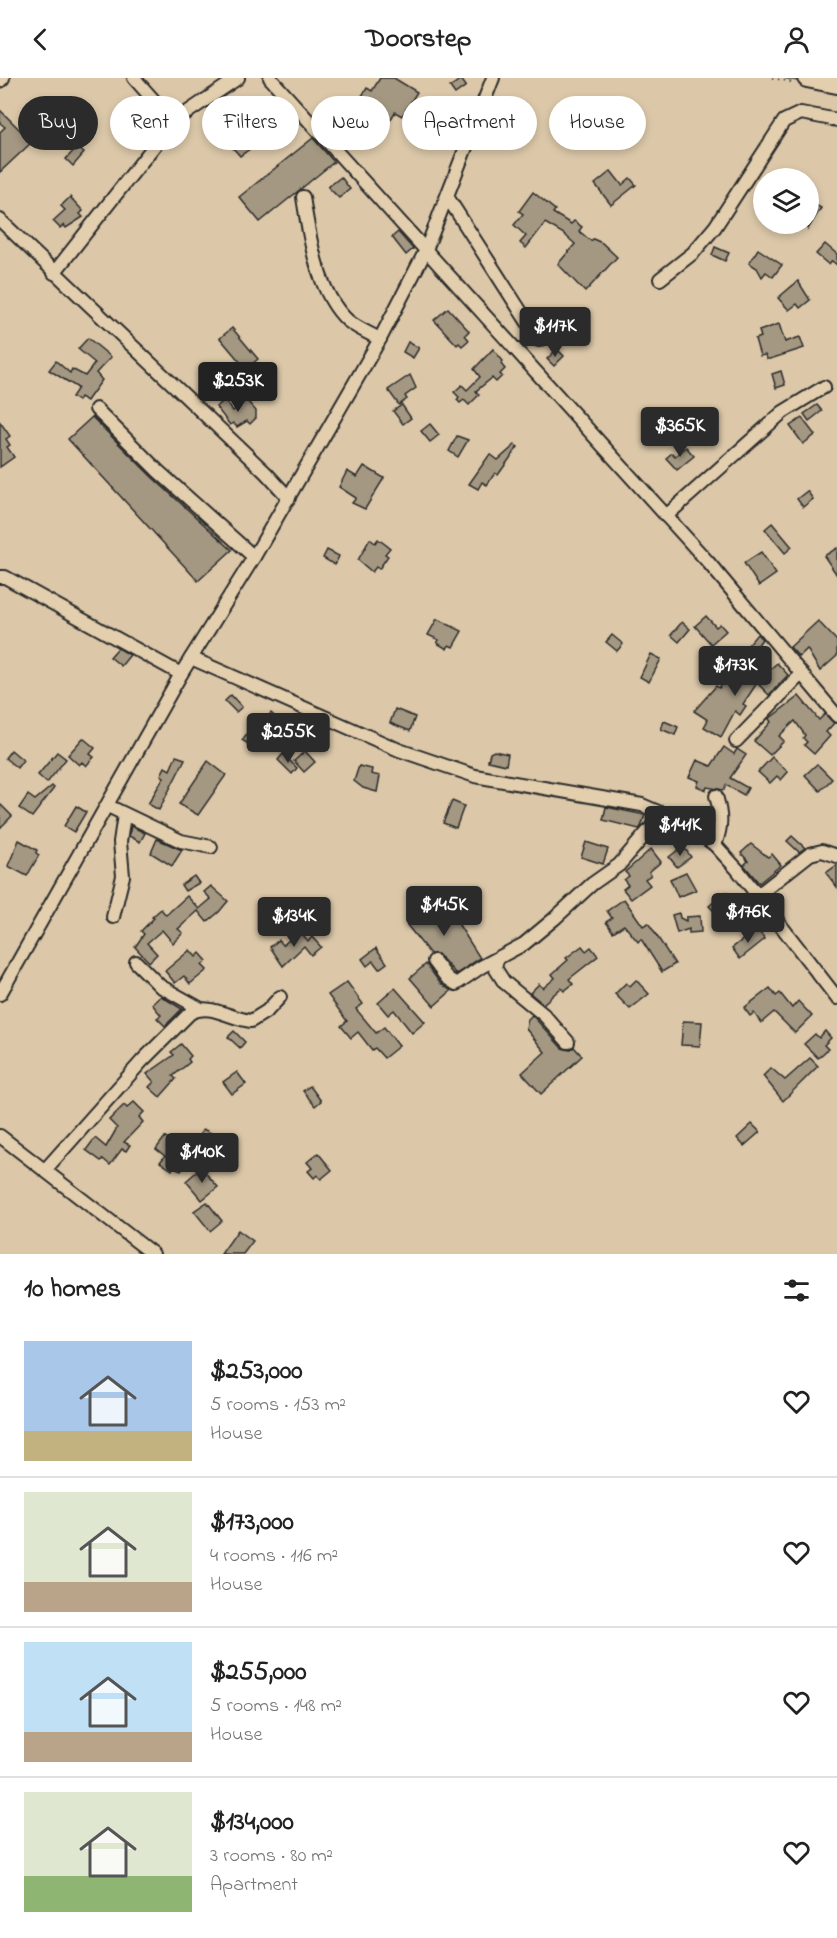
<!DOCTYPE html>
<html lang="en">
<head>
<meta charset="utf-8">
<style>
	:root { --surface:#fff; --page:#f6f6f6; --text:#222; --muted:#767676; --line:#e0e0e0; --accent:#2b2b2b }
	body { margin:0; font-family:"Indie Flower",sans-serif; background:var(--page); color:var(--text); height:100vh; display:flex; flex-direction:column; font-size:22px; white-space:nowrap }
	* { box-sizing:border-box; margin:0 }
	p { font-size:20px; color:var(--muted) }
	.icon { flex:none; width:33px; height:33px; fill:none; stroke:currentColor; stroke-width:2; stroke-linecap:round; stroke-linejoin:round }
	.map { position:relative; height:1176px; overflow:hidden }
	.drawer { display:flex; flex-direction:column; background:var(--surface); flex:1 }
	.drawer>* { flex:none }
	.top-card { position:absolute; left:18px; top:18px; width:801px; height:54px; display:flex; gap:12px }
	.fabs { position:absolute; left:753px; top:90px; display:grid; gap:12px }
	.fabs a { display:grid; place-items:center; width:66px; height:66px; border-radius:50%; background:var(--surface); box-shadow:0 3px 9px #0003; font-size:30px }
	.price { position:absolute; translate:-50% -51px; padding:0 14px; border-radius:6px; background:var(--accent); color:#fff; font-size:20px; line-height:39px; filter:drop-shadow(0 2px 3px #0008) }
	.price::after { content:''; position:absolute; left:50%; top:36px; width:18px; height:14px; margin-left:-9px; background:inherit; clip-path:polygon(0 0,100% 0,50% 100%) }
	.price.on { background:#222; color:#fff }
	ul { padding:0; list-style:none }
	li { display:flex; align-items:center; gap:18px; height:150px; padding:0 24px }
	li+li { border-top:2px solid var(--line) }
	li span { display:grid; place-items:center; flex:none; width:168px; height:120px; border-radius:0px; color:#555 }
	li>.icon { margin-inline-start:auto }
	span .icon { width:72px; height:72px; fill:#fffc; stroke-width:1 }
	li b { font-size:26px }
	h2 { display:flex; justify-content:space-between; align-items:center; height:72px; padding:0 24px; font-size:26px }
	.tag { padding:0 21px; border-radius:27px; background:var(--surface); box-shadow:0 3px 9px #0003; font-size:21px; line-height:54px }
	.tag.on { background:var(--accent); color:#fff }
	header { display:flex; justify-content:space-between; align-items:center; height:78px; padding:0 24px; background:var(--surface); font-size:27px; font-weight:700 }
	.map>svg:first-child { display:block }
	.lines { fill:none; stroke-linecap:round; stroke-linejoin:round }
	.stream { stroke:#686257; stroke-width:3 }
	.building { fill:#a49882; stroke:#2b2b2b; stroke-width:1.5 }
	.minor-casing { stroke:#2b2b2b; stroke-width:16 }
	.highway-casing { stroke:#2b2b2b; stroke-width:22 }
	.path { stroke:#2b2b2b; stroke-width:1.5; stroke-dasharray:1.5 4.5; stroke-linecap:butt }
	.minor { stroke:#e3cfae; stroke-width:12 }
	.highway { stroke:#e3cfae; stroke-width:18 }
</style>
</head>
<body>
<header><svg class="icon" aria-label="back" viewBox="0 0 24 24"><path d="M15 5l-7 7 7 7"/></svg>Doorstep<svg class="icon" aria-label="person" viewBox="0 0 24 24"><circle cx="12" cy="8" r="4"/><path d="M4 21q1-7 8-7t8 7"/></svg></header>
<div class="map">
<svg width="837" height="1176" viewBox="0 0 837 1176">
	<rect width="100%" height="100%" fill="#dcc8a9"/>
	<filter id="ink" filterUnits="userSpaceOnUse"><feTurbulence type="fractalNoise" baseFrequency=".0167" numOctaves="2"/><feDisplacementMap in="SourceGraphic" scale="12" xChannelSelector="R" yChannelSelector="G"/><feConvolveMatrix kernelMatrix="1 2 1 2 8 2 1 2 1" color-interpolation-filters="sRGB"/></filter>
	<g filter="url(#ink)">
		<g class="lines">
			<polyline class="stream" points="786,0 800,3"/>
		</g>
		<g class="building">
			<polygon points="380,0 394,0 417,14 402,38 395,34 381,58 349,38 367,10 372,13"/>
			<polygon points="461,1 466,8 455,16 450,9"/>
			<polygon points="135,26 143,36 131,46 122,36"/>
			<polygon points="445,31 453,36 441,45 435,38"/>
			<polygon points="0,32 32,64 0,94 0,54 5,49 0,45"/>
			<polygon points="238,54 251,70 240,78 227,63"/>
			<polygon points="313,60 334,84 260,144 239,119"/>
			<polygon points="77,69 84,75 73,88 66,81"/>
			<polygon points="611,93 622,107 630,100 636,107 611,127 595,106"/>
			<polygon points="341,99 350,111 339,120 328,109"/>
			<polygon points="533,114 555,132 553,135 571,146 574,143 582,149 579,153 591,163 593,161 602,165 617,179 585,214 558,186 575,166 564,156 545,145 526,170 520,165 526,158 514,147 523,136 519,133"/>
			<polygon points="70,119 83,133 80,136 83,139 66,150 64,147 60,150 53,143 65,132 61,128"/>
			<polygon points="808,123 821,130 808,151"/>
			<polygon points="398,154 413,171 406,177 392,159"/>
			<polygon points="825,166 837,176 837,187 832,183 829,187 816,176"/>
			<polygon points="715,169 729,175 725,183 712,177"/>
			<polygon points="758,171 782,187 773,199 766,194 762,199 757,190 749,185"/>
			<polygon points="798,203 810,222 800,230 797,226 789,232 778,220"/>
			<polygon points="448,230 469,253 465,257 469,262 462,268 459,265 457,267 434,242"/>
			<polygon points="779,246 785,264 800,259 804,270 770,281 767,281 765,277 760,278 755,261 761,259 759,253"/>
			<polygon points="232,250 258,281 246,291 220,260"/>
			<polygon points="88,260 111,279 96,295 102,302 89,320 87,323 80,319 78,323 72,319 78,310 49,292 56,283 70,295 72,291 85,298 95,285 78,271"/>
			<polygon points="408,264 419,270 413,280 403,274"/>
			<polygon points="493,271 503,283 501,286 505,291 500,296 502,298 496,304 492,300 476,313 479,317 469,327 464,322 460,325 457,322 459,319 454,314 462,307 467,312 480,299 474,291"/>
			<polygon points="557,271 564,278 554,288 547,281"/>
			<polygon points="781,293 785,307 776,310 772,296"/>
			<polygon points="410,297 416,310 405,318 407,321 399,327 388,312"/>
			<polygon points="225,322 233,333 245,323 248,324 256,333 256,340 250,346 247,343 237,349 233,345 230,347 216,329"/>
			<polygon points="402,327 411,340 403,346 393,333"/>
			<polygon points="817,327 822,333 809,343 804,336"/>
			<polygon points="92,339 152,399 232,472 198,503 68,361"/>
			<polygon points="802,340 815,357 803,366 790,348"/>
			<polygon points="0,344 10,358 6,361 10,367 7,369 14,379 0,389"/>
			<polygon points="430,346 439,357 430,364 421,353"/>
			<polygon points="457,358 468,362 458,379 449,373"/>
			<polygon points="515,367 518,369 498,397 495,395 487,407 482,404 478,411 469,406 490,376 498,382"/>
			<polygon points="686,369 694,378 677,392 666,380 672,375 675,378"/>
			<polygon points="364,388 384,400 365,431 352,425 356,420 339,409 347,393 357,399"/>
			<polygon points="807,413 813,421 803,429 797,421"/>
			<polygon points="772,445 792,469 785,475 765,451"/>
			<polygon points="370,461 375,465 378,461 390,470 385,476 388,478 379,491 376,489 372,494 358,482"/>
			<polygon points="837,470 837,497 824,478"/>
			<polygon points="327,472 339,478 335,487 323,480"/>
			<polygon points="761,474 776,496 759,508 744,485"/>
			<polygon points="706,538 716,549 720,546 726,553 711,566 695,548"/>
			<polygon points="437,541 462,553 453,569 449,567 447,571 437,565 439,562 428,557"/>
			<polygon points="818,543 837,563 837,578 820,593 807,571 799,579 790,569"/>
			<polygon points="682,544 690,551 679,564 671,557"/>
			<polygon points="757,556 762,561 742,590 734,584"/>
			<polygon points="612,557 623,566 617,573 606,564"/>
			<polygon points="118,570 130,577 121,588 110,579"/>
			<polygon points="651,576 661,581 649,604 640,599"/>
			<polygon points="777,585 788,597 769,617 757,605 743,626 746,628 740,637 735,633 721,659 704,649 708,642 694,633 716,608 719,610 735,589 756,604"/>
			<polygon points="231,617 242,629 236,634 225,623"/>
			<polygon points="799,618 819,642 825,636 834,645 826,654 830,658 814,676 804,667 807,664 803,660 805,657 795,643 779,658 784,663 770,677 754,663 771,644 769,641"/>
			<polygon points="395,631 415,639 410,653 390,645"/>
			<polygon points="271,635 283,646 275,655 284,662 276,671 264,661 258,672 242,662 259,640 263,644"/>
			<polygon points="664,643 678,649 675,657 661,651"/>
			<polygon points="83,660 95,670 90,676 94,679 86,688 82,684 79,687 68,677"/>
			<polygon points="724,669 734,676 737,671 746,677 730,700 748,710 744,717 726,707 724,712 707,709 706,712 697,708 699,703 689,699 697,682 711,688"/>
			<polygon points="11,672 23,682 17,690 5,680"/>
			<polygon points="305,673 315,684 304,694 294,683"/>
			<polygon points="494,673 508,676 506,687 488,683 490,675"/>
			<polygon points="57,674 66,681 47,705 38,697"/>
			<polygon points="283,676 297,690 292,696 278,682"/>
			<polygon points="176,678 185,681 159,732 148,726 164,699 161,697 165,689 170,692"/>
			<polygon points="772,679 788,694 781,702 777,698 770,705 758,694"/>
			<polygon points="208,683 226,697 198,737 179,726"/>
			<polygon points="817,686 832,701 820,713 805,697"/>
			<polygon points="359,688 372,691 371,696 380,698 377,714 363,710 354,703"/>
			<polygon points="52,708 54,710 32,739 19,730 28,717 35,722"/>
			<polygon points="452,723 464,728 456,750 443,745"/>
			<polygon points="0,726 12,738 0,750"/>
			<polygon points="76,728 86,734 74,754 64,748"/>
			<polygon points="606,729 645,737 641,749 639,751 603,742"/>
			<polygon points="131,748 145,755 140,764 129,758"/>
			<polygon points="792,758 805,770 799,774 787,763"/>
			<polygon points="157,761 182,772 172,788 151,775"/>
			<polygon points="19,762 37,772 36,775 39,777 27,798 8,788"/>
			<polygon points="586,764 608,771 603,786 581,779"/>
			<polygon points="751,766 768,779 772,776 781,787 759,805 744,787 748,783 741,775"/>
			<polygon points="683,768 691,779 677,789 669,779"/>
			<polygon points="651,771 661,784 649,794 651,797 645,801 650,807 631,821 623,811 628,807 624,802 629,798 625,794"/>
			<polygon points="837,787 837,809 826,795"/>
			<polygon points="686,794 696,812 678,819 670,801"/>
			<polygon points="194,798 199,805 185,813 181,807"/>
			<polygon points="211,808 228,823 219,834 207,844 198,833 178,851 183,855 173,865 162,852 147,865 157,876 149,884 135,869 144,856 141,853 154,840 152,839 161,831 166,837 187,818 199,831 211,821 204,814"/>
			<polygon points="726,814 741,826 722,841 709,828"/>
			<polygon points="434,821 450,838 452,836 480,880 456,896 438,876 430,876 407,847 423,834 421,832"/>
			<polygon points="624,821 643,848 648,845 651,849 675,886 662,894 641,861 638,864 624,847 613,854 606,844 612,840 607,833"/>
			<polygon points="679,835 680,840 686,843 686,839 700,838 701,854 689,855 689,851 677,855 672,837"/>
			<polygon points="757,851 765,861 740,881 732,870"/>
			<polygon points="300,853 308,863 312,859 321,869 311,877 304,868 283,888 270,869 279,862 283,867"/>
			<polygon points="582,868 586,873 591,869 598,878 569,901 573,906 564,913 561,910 543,926 530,915 539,906 543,910 555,900 552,896 568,882 566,880"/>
			<polygon points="376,870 387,885 379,891 373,883 367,888 362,881"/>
			<polygon points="190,872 196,879 200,875 207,883 202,887 207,892 190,906 184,898 175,905 165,893"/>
			<polygon points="426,886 440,905 451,913 434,928 410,900"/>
			<polygon points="636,902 649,916 630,931 615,916 626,905 630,908"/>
			<polygon points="347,904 363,926 356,931 376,955 384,949 399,968 384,980 375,970 372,972 358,954 351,960 341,948 347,943 328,917"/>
			<polygon points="395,910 425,944 412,955 394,932 388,937 378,925"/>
			<polygon points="770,910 776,918 780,915 792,930 798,923 812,938 795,955 774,934 761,945 754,935 750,938 744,930"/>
			<polygon points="161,918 182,931 165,948 157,940 161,937 152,926"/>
			<polygon points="532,937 562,970 569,972 574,969 582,978 541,1016 522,995 545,974 526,951 528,941"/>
			<polygon points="683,943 702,944 700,968 681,967"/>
			<polygon points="234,953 245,964 240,970 228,959"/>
			<polygon points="825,953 831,960 824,967 828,971 818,980 804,966 815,956 819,960"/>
			<polygon points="181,966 191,978 188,981 190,984 173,998 176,1001 160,1019 149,1009 154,1004 147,996 174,977 171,974"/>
			<polygon points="810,980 818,988 783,1023 763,998 771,990 785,1002"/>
			<polygon points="237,994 246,1006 232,1016 223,1004"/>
			<polygon points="310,1008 321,1023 315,1028 303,1013"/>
			<polygon points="134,1024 144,1034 139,1039 143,1044 124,1064 130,1067 126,1073 122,1071 110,1087 103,1081 101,1083 86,1072 95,1060 106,1069 117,1050 109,1042 124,1027 127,1030"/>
			<polygon points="752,1046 760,1054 744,1068 737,1060"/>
			<polygon points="203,1051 213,1056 208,1065 198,1060"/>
			<polygon points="165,1059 177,1068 183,1061 197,1071 181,1093 174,1088 172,1092 160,1084 165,1078 156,1071"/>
			<polygon points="318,1075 332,1092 321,1101 317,1097 314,1100 308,1093 312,1090 307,1084"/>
			<polygon points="201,1090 218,1109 202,1122 186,1103"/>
			<polygon points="207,1124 222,1143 210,1153 194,1133"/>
			<polygon points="238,1152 253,1163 243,1176 221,1176"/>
		</g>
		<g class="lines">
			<defs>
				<g id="minor">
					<polyline points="134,0 173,44"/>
					<polyline points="270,0 708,484 837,638"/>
					<polyline points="0,3 3,0"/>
					<path d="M303,119C309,157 317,215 348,243C357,250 370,256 380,261"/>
					<polyline points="448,120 539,262"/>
					<polyline points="0,142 266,395 289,420"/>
					<polyline points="54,195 173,44 238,0"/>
					<polyline points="660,201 693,175 715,149 784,43 801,35 837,42"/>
					<polyline points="96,331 158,393 254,479"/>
					<polyline points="666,438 783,334 824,309"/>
					<polyline points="0,499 5,499 181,596"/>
					<polyline points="191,580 399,672 475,698 642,727 686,746 715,767 737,791 837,920"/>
					<polyline points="736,663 801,596"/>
					<polyline points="108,728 181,763 211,769"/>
					<path d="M715,767C722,748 722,738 716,718"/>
					<polyline points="758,817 810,776 822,773 837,778"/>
					<polyline points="113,839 123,798 120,764 124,737"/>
					<polyline points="497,881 495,890 504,904 544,937 568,964"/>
					<polyline points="434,883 447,900 456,906 481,889 524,866 554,841 592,806 619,787 663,736"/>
					<polyline points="136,884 160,908 199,930"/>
					<polyline points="0,916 181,596 254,479 380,261 425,174 493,0"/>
					<polyline points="0,1058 153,1176"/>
					<path d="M45,1092L142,983L190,935C210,924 230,941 251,943L267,933L280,919"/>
				</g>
				<polyline id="highway" points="807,0 837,6"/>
			</defs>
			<use href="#minor" class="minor-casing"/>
			<use href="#highway" class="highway-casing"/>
			<polyline class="path" points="772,0 795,5"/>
			<use href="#minor" class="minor"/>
			<use href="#highway" class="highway"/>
		</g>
	</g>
</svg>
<div class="fabs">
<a><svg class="icon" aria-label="layers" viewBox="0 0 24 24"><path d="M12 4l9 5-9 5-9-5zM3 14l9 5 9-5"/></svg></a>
</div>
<b class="price" style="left:555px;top:280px">$117K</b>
<b class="price on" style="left:238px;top:335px">$253K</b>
<b class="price" style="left:680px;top:380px">$365K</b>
<b class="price" style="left:735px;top:619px">$173K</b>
<b class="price" style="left:288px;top:686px">$255K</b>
<b class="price" style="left:680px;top:779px">$141K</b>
<b class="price" style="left:444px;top:859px">$145K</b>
<b class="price" style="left:748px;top:866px">$176K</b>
<b class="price" style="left:294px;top:870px">$134K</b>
<b class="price" style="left:202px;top:1106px">$140K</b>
<div class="top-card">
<a class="tag on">Buy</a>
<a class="tag">Rent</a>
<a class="tag">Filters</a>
<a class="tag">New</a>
<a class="tag">Apartment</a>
<a class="tag">House</a>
</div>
</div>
<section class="drawer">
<h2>10 homes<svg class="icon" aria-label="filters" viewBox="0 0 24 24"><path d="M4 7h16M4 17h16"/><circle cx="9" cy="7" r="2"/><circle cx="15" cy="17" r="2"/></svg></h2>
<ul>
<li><span style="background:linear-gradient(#a9c7e8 75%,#c2b280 0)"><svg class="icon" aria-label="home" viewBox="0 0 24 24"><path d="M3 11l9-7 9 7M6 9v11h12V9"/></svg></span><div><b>$253,000</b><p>5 rooms · 153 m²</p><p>House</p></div><svg class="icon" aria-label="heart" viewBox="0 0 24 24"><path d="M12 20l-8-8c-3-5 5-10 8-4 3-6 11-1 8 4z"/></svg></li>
<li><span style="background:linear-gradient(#dfe7d0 75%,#b9a48a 0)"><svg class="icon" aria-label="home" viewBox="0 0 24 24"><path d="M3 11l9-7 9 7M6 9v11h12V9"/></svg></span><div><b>$173,000</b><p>4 rooms · 116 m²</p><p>House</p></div><svg class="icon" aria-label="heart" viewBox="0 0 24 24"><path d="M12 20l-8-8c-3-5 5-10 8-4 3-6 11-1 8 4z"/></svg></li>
<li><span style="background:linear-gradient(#bfe0f5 75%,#b9a48a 0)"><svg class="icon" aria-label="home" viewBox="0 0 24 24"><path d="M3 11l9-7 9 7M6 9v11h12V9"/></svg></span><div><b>$255,000</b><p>5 rooms · 148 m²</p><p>House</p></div><svg class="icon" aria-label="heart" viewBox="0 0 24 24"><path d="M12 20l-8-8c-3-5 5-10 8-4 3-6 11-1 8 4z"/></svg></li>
<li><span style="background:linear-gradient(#dfe7d0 70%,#8fb573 0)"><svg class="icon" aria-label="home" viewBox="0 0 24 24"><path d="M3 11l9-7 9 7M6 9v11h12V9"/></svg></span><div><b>$134,000</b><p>3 rooms · 80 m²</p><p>Apartment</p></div><svg class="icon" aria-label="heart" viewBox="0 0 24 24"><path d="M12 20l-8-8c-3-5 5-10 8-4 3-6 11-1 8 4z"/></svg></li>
</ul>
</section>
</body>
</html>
